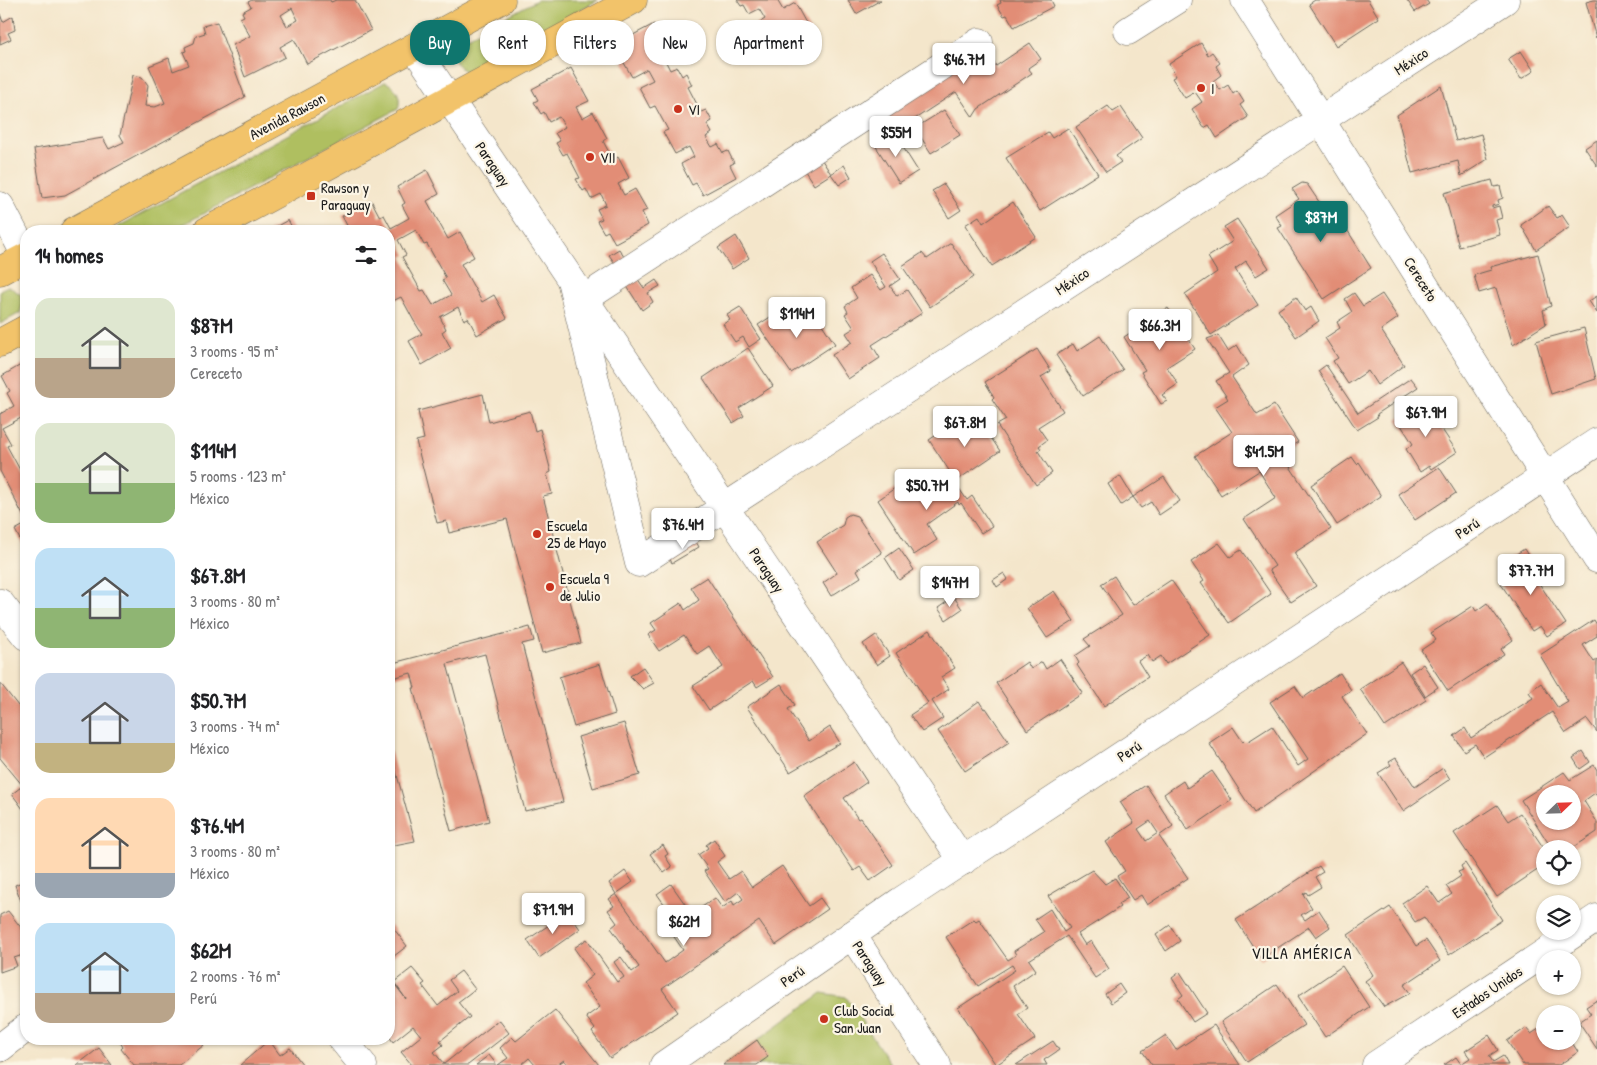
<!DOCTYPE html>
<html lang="en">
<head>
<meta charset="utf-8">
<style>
	:root { --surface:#fff; --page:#f6f6f6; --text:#202124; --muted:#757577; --accent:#0f766e }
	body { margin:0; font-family:"Patrick Hand",sans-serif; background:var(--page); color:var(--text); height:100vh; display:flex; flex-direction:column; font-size:19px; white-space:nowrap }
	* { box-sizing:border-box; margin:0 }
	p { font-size:16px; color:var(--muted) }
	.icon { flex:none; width:28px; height:28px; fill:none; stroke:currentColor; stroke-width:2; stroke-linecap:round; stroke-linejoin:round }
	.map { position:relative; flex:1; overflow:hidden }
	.drawer { position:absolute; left:20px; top:225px; width:375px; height:820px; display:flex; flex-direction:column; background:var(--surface); border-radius:20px; box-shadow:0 1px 4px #0004 }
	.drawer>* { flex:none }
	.banner { position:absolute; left:410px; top:20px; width:475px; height:45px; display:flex; gap:10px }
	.needle { width:32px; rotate:67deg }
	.fabs { position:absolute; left:1536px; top:785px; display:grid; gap:10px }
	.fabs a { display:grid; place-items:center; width:45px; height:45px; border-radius:50%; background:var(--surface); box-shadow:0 1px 4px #0004; font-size:25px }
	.price { position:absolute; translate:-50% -42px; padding:0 11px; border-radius:5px; background:#fff; color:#222; font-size:16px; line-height:32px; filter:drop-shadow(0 1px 2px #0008) }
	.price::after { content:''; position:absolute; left:50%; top:30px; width:15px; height:11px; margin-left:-8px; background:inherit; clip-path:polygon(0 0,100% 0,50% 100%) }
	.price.active { background:var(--accent); color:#fff }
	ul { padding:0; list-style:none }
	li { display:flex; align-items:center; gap:15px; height:125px; padding:0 15px }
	li span { display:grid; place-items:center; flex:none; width:140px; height:100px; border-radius:15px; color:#555 }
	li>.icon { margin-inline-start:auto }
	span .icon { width:60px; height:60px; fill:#fffc; stroke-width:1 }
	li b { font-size:21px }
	h2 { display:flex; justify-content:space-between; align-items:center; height:60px; padding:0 15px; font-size:21px }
	.tag { padding:0 18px; border-radius:20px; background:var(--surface); box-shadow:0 1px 4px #0004; font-size:18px; line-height:45px }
	.tag.active { background:var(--accent); color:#fff }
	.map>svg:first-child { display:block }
	.green { fill:#afbf61; stroke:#666e3e }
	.building { fill:#e28d76; fill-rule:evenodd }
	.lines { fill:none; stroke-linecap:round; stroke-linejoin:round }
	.minor-casing { stroke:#686359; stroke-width:29 }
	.major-casing { stroke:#686359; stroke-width:29 }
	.minor { stroke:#fff; stroke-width:28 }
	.major { stroke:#f2c36a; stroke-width:28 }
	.poi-dot { fill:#c8321e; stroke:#fcf5e5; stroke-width:2 }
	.labels { text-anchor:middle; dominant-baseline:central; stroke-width:4.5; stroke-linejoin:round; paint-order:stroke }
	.street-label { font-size:15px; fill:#1c1c1c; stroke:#fcf5e5 }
	.poi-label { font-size:15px; fill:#1c1c1c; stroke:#fcf5e5; text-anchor:start }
	.neighbourhood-label { font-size:16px; letter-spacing:1px; fill:#1c1c1c; stroke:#fcf5e5 }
</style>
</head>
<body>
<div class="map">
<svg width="1597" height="1065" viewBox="0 0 1597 1065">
	<rect width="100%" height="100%" fill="#fcf5e5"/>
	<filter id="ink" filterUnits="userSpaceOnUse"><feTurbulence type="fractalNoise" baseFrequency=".02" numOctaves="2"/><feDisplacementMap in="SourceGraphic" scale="10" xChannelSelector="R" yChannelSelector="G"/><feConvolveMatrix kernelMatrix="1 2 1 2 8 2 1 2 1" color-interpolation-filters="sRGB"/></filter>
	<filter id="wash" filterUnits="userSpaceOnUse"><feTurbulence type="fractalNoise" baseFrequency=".0096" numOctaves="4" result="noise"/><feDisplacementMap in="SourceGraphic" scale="20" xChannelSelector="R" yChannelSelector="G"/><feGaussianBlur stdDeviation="1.12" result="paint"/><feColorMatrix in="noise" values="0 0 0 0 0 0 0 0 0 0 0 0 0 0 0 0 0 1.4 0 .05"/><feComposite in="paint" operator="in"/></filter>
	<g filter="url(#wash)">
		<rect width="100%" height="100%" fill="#f4e6cb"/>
		<g class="green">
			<path d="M537,0H598L466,72C455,65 451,57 454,45Z"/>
			<path d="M385,82C397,87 402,97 398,109L171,231H110Z"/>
			<polygon points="8,286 20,294 23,302 20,313 0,324 0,290"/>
			<polygon points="822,993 846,997 891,1065 723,1065"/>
		</g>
		<g id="blocks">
			<g class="building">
				<path d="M252,0H330L331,2L336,0H355L371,30L307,64L294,39L280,47L285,57L245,77L233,45L250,36L240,18L244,16L242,12L251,7L248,2ZM292,8L298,20L287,26L281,15Z"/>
				<polygon points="737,0 777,0 783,10 795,3 813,36 773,58 766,46 763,48 756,36 760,34 755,25 765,19 759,9 749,14 744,5 741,6"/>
				<polygon points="848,0 881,0 856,14"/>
				<polygon points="1000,0 1051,0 1054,6 1014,27 1007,15 1004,16 997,5 1001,3"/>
				<polygon points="1315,0 1368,0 1379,18 1336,46 1309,4"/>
				<polygon points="1407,0 1426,0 1429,4 1415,12"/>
				<polygon points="1594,0 1597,0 1596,38 1586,2"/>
				<polygon points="0,14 3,22 13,16 15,30 8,33 11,39 0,44"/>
				<polygon points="217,22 245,97 65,195 42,198 34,149 103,138 109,149 124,142 120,135 133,75 142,77 148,85 145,106 155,107 165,103 149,66 169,58 173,71 189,65 183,52 186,51 185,47 194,43 196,36 205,33 203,26"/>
				<polygon points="654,24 660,35 664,33 671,45 666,47 671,56 665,60 670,70 677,67 682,76 686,73 692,85 688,87 701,112 706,110 712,121 707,124 712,133 706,137 712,147 718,144 723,153 728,151 734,163 730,165 736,177 703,195 696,183 692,185 681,164 694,157 689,147 675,154 663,132 668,130 655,106 650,108 639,87 653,80 647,69 632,77 614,45"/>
				<polygon points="1030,43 1041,59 1028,68 1032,73 978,109 973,117 956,92 895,132 881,112 983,45 996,66"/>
				<polygon points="1201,43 1208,55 1212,52 1220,63 1216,66 1221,75 1213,81 1220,90 1228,85 1233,94 1237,91 1244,102 1240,105 1248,117 1217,138 1209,125 1204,128 1192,109 1202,102 1195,92 1185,98 1172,78 1176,76 1169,64"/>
				<polygon points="1521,51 1534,71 1521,79 1508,59"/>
				<polygon points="571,68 589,101 576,107 582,118 593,112 607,138 603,141 613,160 618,157 629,178 618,184 624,195 635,189 647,210 642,212 648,225 615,243 608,231 604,233 597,221 602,219 597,209 606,205 601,194 591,199 586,189 583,191 576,179 580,178 567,153 563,155 556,143 560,141 555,133 565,127 559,117 549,122 544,112 541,114 534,102 538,100 532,89"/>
				<polygon points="1441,86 1456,141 1481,134 1488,159 1461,176 1458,161 1412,173 1397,115"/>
				<polygon points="1108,106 1113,112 1121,107 1142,138 1116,156 1121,162 1106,172 1076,127"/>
				<polygon points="944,110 960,135 931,153 915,128"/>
				<polygon points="1068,128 1098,174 1040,211 1006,158 1048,132 1052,138"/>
				<polygon points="894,133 918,171 899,183 875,145"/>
				<polygon points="1597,140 1597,166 1585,148"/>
				<polygon points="818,154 831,174 844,165 851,177 839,185 831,174 814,185 801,165"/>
				<path d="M427,170L439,194L427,201L448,239L460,232L474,257L461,264L482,302L494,295L507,318L477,335L468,318L464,320L458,307L440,317L446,329L442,332L451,348L422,365L409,341L422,334L414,321L401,297L389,303V231H350L342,216L371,200L380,217L384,215L391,228L409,218L402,205L405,203L397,187ZM416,230L424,245L427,244L446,278L442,280L451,295L433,305L424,290L421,291L402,257L406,255L398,240Z"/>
				<polygon points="1492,180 1494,187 1500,186 1503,198 1498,200 1499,204 1492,206 1492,208 1499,206 1502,218 1496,220 1500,235 1459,247 1444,193"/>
				<polygon points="1302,183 1307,184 1334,224 1341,220 1371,268 1324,299 1278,228 1282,226 1275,215 1299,199 1292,189"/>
				<polygon points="944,184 961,210 949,218 932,191"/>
				<polygon points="1013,202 1036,237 992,266 965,225 979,216 983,223"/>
				<polygon points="1548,206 1557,218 1562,215 1570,227 1536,250 1521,225"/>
				<polygon points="1237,219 1269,268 1256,276 1246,261 1235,269 1258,305 1211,335 1185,294 1217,272 1208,257 1233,241 1224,227"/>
				<polygon points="288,220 294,231 268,231"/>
				<polygon points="736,236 749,258 732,269 718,248"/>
				<polygon points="951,243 974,277 930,307 902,266 922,253 927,259"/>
				<polygon points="619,249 626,260 617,266 609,255"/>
				<polygon points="882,253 900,279 890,286 897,296 907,290 922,313 872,345 880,358 848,379 832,355 852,342 846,333 854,328 845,314 848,312 845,306 857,298 851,288 870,275 881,290 886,287 870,261"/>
				<polygon points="1538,254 1551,306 1543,310 1546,324 1513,345 1496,288 1479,293 1474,275 1491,270 1490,267"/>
				<polygon points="637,278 644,288 656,280 660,286 648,293 653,302 642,310 626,285"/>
				<polygon points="1354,293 1363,306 1382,294 1398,318 1381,330 1404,365 1377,385 1368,371 1348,384 1333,361 1338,358 1325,338 1340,328 1337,322 1352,312 1345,299"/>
				<polygon points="1597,296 1597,313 1589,301"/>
				<polygon points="1296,297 1305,311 1311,307 1319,321 1296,337 1278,310"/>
				<polygon points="740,307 761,339 749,347 743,337 735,342 723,324 730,320 727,315"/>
				<polygon points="1168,308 1195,349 1167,367 1178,384 1162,395 1167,401 1161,404 1141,372 1145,370 1124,337"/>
				<polygon points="812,309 835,344 791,373 758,325 778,312 787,326"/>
				<polygon points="1584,328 1596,379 1551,394 1536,341"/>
				<polygon points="1218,335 1228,351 1237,345 1249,365 1232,377 1257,415 1274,405 1298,442 1281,453 1331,529 1294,553 1316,586 1291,602 1269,570 1275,566 1244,519 1276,498 1259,471 1221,495 1195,456 1232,432 1215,407 1228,399 1216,381 1229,373 1207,339"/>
				<polygon points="1100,336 1123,370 1083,396 1056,355 1073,344 1077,351"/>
				<polygon points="748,348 773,386 739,408 744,416 733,423 703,378"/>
				<polygon points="1037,349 1051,371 1041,377 1063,411 1038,427 1047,440 1039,446 1041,449 1038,451 1052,473 1036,485 997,425 1006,420 992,399 994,397 985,382"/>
				<polygon points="26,362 26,429 21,418 2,428 11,444 7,446 26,481 26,521 0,471 0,414 14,406 7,393 10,391 2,376"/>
				<polygon points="1326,365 1358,413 1411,378 1418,387 1377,414 1378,417 1357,430 1318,371"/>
				<polygon points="483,394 489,422 530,411 535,431 540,429 551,472 547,474 552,494 543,496 581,643 542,653 507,519 449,533 446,521 437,523 416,441 424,439 418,411"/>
				<polygon points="1423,401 1457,452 1431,469 1429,466 1420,472 1406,449 1413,444 1397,419"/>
				<polygon points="977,417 1000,451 956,481 929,440 948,427 952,433"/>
				<polygon points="1352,457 1357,464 1359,462 1381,496 1337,525 1311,485"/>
				<polygon points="1439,467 1456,493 1415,520 1398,494"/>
				<polygon points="938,472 951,491 958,487 967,500 972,496 992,526 981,533 961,503 959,505 958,502 927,524 937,540 914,555 878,500 895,488 900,497"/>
				<polygon points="1120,476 1133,497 1121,505 1108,484"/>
				<polygon points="1164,477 1180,501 1159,515 1151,502 1141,508 1133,497"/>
				<polygon points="850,514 857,516 882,553 857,570 861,577 831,596 823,583 837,573 817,542 843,525 845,517"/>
				<polygon points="26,524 26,551 15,530"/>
				<polygon points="694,538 699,547 672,563 667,554"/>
				<polygon points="1219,543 1230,557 1241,550 1271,594 1229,623 1201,583 1204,581 1191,562"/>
				<polygon points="899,548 914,570 899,580 885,558"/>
				<polygon points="1524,549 1534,565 1529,568 1566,624 1547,636 1540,626 1532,631 1501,584 1512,577 1503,563"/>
				<polygon points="1004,573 1008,579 997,587 993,580"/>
				<polygon points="1114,576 1133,605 1171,580 1210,635 1166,664 1161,656 1152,662 1148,655 1138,661 1148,677 1104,706 1077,665 1079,663 1075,656 1090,646 1084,639 1122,615 1101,584"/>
				<polygon points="707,577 773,677 757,687 753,681 709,710 693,686 723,667 709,646 697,654 684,635 659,651 648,635 656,630 651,623 681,603 685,610 699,600 691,587"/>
				<polygon points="1054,591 1074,621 1047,638 1027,608"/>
				<polygon points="954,597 962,609 946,620 938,608"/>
				<polygon points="1487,603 1513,640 1501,649 1504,654 1448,691 1421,650 1436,640 1431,633 1473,606 1476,611"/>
				<polygon points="1594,620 1597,625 1597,636 1583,645 1594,662 1597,660 1597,732 1587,719 1566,733 1552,712 1484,757 1475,744 1464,751 1454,736 1465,728 1471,738 1533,698 1529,692 1541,683 1558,708 1568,702 1540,655"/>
				<polygon points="530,627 534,641 522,644 563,802 525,811 485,654 447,664 489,821 451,831 413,688 415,688 411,673 389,679 389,664"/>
				<polygon points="930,630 955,668 941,677 949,689 932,701 943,718 922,732 910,715 928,703 896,653"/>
				<polygon points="876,635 890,656 877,665 863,644"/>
				<polygon points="1060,659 1083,693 1027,730 996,683 1027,662 1031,669 1042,662 1046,669"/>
				<polygon points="1401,662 1426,700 1385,727 1360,689"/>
				<polygon points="600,664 615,714 574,727 559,677"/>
				<polygon points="1423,664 1438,687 1425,696 1410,673"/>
				<polygon points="643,667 654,683 643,689 630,676"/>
				<polygon points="1340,673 1351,690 1342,696 1367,734 1254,813 1209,743 1233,727 1243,742 1245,740 1247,742 1272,726 1298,766 1308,759 1270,702 1295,686 1303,698"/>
				<polygon points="0,683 26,716 26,783 23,786 0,758"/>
				<polygon points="781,684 795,705 788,709 809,741 830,727 840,743 790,772 747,707"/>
				<polygon points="979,701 984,709 986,708 1009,742 965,771 938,731"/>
				<polygon points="624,723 640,775 593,788 578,737"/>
				<polygon points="389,746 415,841 389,846"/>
				<polygon points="1583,751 1590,762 1580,769 1573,758"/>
				<polygon points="1396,758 1415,787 1443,768 1450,779 1403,811 1378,773 1391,765 1389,762"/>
				<polygon points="854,762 867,782 844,798 858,819 861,818 893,865 870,881 860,867 854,871 804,796"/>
				<path d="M1594,765L1597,770V796L1595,793L1584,801L1597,822V832L1571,849H1552L1521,800L1564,772L1570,780ZM1545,794H1572V821H1545Z"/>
				<polygon points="1212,771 1232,800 1188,830 1164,794 1183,781 1187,788"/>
				<path d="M1146,785L1173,826L1159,836L1188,878L1147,905L1141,895L1133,900L1117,876L1125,871L1106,842L1134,823L1120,802ZM1150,821L1158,833L1146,841L1138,829Z"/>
				<polygon points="21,787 26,794 26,806 23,809 12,794"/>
				<polygon points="1497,805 1508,821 1520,813 1545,850 1545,865 1497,897 1454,833"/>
				<polygon points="714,839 725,856 717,862 729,879 741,871 752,887 782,866 809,906 820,898 828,909 776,945 759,921 662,989 678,1012 610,1058 592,1032 595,1029 586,1017 600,1007 583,983 593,975 574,948 587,939 617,982 624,977 614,962 621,957 632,972 639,967 611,928 617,923 608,910 614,906 609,899 616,894 665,963 683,950 668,928 677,922 657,894 671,884 692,914 715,898 722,908 732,901 734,905 743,899 738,892 725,902 704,871 708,869 698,855 708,848 706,845"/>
				<polygon points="663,845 668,854 665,856 672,867 664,873 650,854"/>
				<polygon points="1465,863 1502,920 1449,955 1424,917 1415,922 1402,903 1427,886 1439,903 1452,894 1446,886 1461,876 1458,872 1463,870 1461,866"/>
				<polygon points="1319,866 1323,872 1315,877 1321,887 1308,895 1306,892 1303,894 1312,908 1301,915 1305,920 1319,910 1330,927 1316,937 1309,927 1261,959 1236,920"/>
				<polygon points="1092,870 1105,884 1115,878 1128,898 1118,904 1120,907 1078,934 1085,945 1091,941 1109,969 1095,978 1067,936 1029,960 1036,970 1013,986 1027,1008 1018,1014 1035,1039 996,1065 958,1008 1015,970 1012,965 978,986 946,937 974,919 976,921 979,919 1008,960 1016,955 1014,951 1044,932 1035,919 1050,909 1064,932 1070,928 1048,896"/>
				<polygon points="625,871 633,882 616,894 609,883"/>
				<polygon points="26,880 26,914 15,885"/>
				<polygon points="1390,907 1416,946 1426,940 1440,961 1404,985 1410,993 1384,1007 1365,981 1373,975 1348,935"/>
				<polygon points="8,911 26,934 26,954 14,958 17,966 0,972 0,915"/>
				<polygon points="568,912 580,929 539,958 527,940"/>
				<polygon points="391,925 407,946 389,960 389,927"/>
				<polygon points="1170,925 1180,941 1166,951 1156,935"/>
				<polygon points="1342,966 1369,1007 1325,1037 1298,996"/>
				<polygon points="412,968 425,983 422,985 438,1006 457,991 449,980 461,971 475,989 458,1002 470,1017 440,1041 443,1045 434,1052 444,1064 499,1020 509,1033 468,1065 412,1065 401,1052 421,1036 413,1026 393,1042 389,1036 389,992 396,986 406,999 394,982"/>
				<polygon points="1180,972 1207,1013 1193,1022 1178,999 1183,995 1172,978"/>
				<polygon points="1119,984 1125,993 1111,1003 1105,994"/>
				<polygon points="1277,984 1304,1025 1247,1062 1221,1022"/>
				<polygon points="1597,1000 1597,1049 1579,1022 1591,1014 1586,1007"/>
				<polygon points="555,1010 599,1065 568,1065 564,1060 557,1065 535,1065 529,1058 521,1065 498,1065 508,1058 500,1048 512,1037 516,1041"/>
				<polygon points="1214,1025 1240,1065 1152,1065 1142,1051 1166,1035 1176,1050"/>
				<polygon points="1545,1025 1545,1041 1571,1041 1578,1052 1559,1065 1523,1065 1507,1041 1526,1028 1531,1034"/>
				<polygon points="1489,1035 1498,1050 1489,1056 1493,1062 1503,1056 1508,1065 1444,1065 1456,1057 1461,1064 1470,1058 1465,1051"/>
				<polygon points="118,1039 200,1039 204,1045 179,1065 134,1065 121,1049 123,1047"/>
				<polygon points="269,1040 280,1055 290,1048 303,1065 240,1065"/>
				<polygon points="757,1040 768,1057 757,1065 723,1065"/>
				<polygon points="1053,1041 1059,1050 1044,1060 1047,1065 1016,1065"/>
				<polygon points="99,1048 112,1065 77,1065"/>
				<polygon points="489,1055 497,1065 476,1065"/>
			</g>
		</g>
	</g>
	<g filter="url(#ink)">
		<use href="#blocks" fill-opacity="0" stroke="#686359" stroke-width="1"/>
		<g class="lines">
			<defs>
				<g id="minor">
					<polyline points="1245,0 1597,559"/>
					<polyline points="1128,31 1177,0"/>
					<polyline points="414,47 963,861"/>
					<polyline points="0,206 26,256"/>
					<polyline points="571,280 639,563 1505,0"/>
					<polyline points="584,299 979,42"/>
					<polyline points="0,603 26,636"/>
					<polyline points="852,935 937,1065"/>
					<polyline points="342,1039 363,1065"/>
					<polyline points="0,1048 26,1028"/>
					<polyline points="664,1065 901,901 1597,442"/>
					<polyline points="1376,1065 1597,918"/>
				</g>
				<g id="major">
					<polyline points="74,231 501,0"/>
					<polyline points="207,231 633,0"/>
					<polyline points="0,271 26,257"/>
					<polyline points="0,343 26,329"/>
				</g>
			</defs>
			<use href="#minor" class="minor-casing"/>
			<use href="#major" class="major-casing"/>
			<use href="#minor" class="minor"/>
			<use href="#major" class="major"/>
		</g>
	</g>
	<g class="poi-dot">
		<circle cx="1201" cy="88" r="5"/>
		<circle cx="678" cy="109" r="5"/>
		<circle cx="590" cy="157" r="5"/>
		<rect x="306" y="191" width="10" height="10" rx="2.5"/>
		<circle cx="537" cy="534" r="5"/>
		<circle cx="550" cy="587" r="5"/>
		<circle cx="824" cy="1019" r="5"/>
	</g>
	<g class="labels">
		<g class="street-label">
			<text transform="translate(1411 61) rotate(-33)">México</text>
			<text transform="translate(287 116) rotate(-28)">Avenida Rawson</text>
			<text transform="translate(493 164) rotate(56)">Paraguay</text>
			<text transform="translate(1421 279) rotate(58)">Cereceto</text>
			<text transform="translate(1072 281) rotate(-33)">México</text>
			<text transform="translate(1467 528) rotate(-33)">Perú</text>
			<text transform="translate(767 570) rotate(56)">Paraguay</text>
			<text transform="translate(1129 751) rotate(-33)">Perú</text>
			<text transform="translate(870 963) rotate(57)">Paraguay</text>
			<text transform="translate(792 976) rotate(-35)">Perú</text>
			<text transform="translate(1487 992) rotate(-34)">Estados Unidos</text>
		</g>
		<g class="poi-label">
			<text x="1211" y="88">I</text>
			<text x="688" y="109">VI</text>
			<text x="600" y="157">VII</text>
			<text x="321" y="187">Rawson y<tspan x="321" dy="17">Paraguay</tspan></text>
			<text x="547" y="525">Escuela<tspan x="547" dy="17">25 de Mayo</tspan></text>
			<text x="560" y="578">Escuela 9<tspan x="560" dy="17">de Julio</tspan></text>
			<text x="834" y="1010">Club Social<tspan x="834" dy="17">San Juan</tspan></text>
		</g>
		<g class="neighbourhood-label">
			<text x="1302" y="953">VILLA AMÉRICA</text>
		</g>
	</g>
</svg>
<div class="fabs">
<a><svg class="needle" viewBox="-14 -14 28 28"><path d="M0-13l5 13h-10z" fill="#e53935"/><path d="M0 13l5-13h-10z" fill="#757577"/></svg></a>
<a><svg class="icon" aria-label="locate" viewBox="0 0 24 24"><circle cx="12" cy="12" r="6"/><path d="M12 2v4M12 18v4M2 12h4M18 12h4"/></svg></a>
<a><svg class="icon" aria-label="layers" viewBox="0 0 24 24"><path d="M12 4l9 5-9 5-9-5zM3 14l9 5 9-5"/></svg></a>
<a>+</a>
<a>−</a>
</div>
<b class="price" style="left:964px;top:85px">$46.7M</b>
<b class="price" style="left:896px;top:158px">$55M</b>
<b class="price active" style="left:1321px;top:243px">$87M</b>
<b class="price" style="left:797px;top:339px">$114M</b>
<b class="price" style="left:1160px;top:351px">$66.3M</b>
<b class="price" style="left:1426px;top:438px">$67.9M</b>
<b class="price" style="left:965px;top:448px">$67.8M</b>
<b class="price" style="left:1264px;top:477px">$41.5M</b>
<b class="price" style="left:927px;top:511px">$50.7M</b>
<b class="price" style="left:683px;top:550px">$76.4M</b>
<b class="price" style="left:1531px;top:596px">$77.7M</b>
<b class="price" style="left:950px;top:608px">$147M</b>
<b class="price" style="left:553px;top:935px">$71.9M</b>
<b class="price" style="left:684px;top:947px">$62M</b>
<div class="banner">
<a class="tag active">Buy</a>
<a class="tag">Rent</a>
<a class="tag">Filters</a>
<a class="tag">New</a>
<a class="tag">Apartment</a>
</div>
<section class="drawer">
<h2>14 homes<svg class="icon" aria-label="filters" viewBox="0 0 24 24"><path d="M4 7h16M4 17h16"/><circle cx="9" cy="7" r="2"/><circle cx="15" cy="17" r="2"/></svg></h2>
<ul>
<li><span style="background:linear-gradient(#dfe7d0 60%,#b9a48a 0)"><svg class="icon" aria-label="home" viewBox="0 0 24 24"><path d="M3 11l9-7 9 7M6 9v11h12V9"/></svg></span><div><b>$87M</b><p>3 rooms · 95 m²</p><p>Cereceto</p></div></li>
<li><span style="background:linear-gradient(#dfe7d0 60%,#8fb573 0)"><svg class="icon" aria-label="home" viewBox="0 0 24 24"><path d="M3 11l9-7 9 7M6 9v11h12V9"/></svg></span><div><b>$114M</b><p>5 rooms · 123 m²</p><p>México</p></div></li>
<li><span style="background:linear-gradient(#bfe0f5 60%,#8fb573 0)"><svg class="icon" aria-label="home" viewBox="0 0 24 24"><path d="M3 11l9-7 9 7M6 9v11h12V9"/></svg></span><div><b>$67.8M</b><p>3 rooms · 80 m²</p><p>México</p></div></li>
<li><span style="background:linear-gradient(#c9d6e8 70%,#c2b280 0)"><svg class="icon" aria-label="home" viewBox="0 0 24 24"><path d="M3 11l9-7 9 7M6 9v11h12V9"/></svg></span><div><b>$50.7M</b><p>3 rooms · 74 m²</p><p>México</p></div></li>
<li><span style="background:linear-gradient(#ffd9b3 75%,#9aa5b1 0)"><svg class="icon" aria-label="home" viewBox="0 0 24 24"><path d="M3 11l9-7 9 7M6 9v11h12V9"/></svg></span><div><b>$76.4M</b><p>3 rooms · 80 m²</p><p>México</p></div></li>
<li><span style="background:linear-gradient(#bfe0f5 70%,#b9a48a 0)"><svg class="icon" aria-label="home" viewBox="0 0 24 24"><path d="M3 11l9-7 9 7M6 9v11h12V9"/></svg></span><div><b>$62M</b><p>2 rooms · 76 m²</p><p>Perú</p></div></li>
</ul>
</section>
</div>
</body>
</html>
